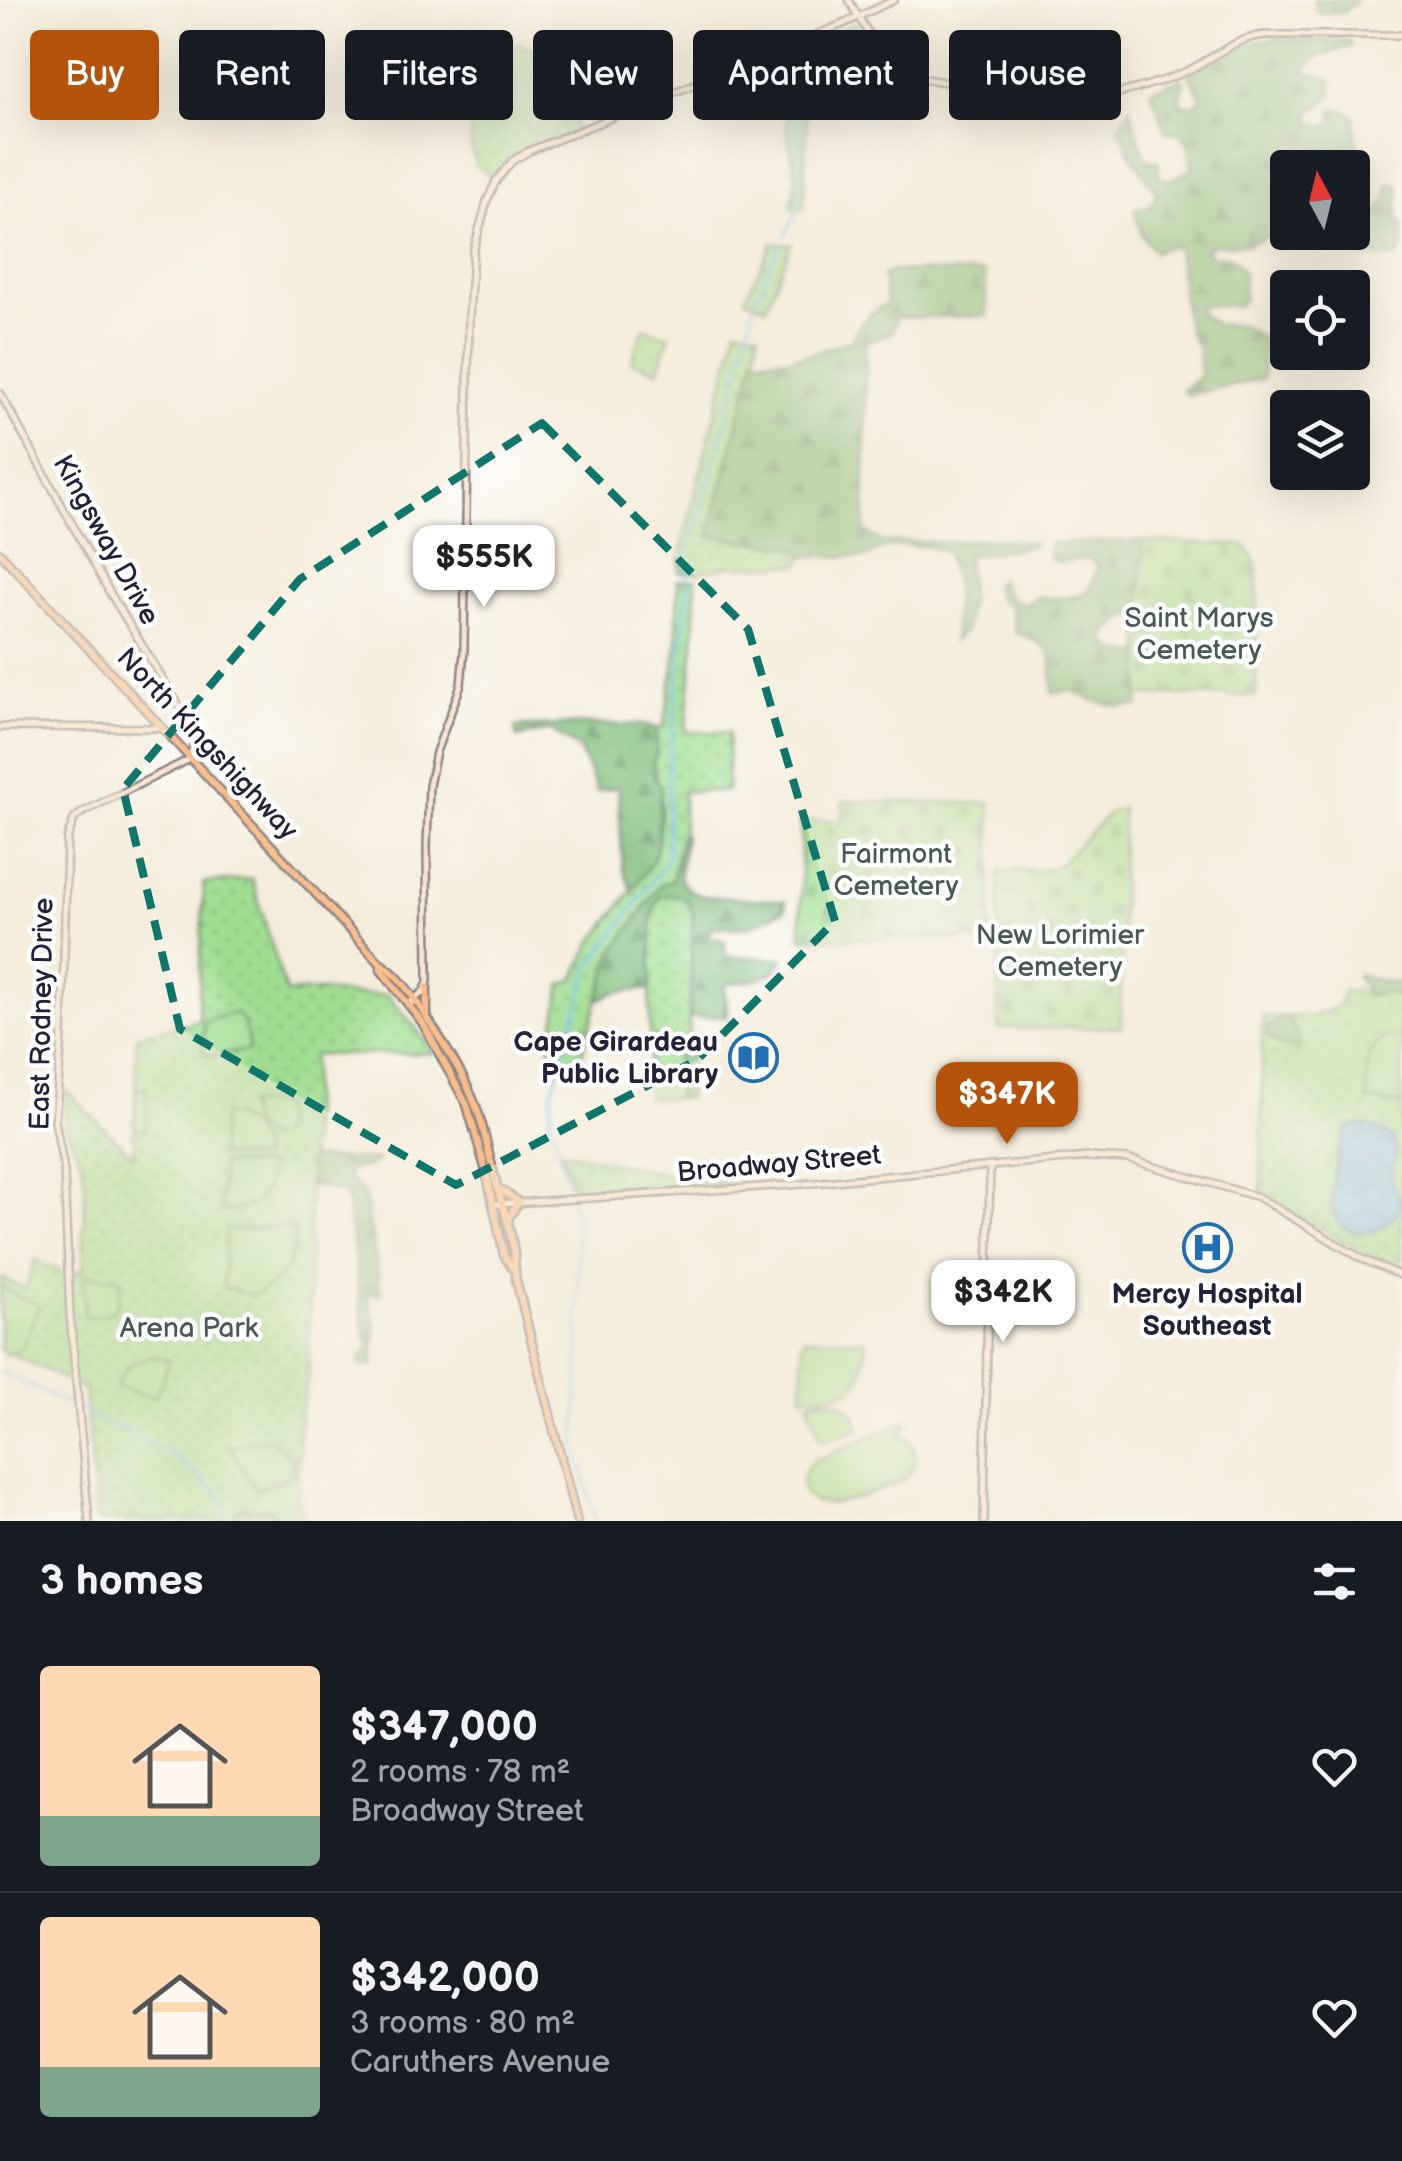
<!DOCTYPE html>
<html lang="en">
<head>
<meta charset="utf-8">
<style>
	:root { --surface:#171b24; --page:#20242c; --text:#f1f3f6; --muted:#9ea1a6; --line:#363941; --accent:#b45309 }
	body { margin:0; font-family:"Balsamiq Sans",sans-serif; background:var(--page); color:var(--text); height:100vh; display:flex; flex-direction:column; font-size:38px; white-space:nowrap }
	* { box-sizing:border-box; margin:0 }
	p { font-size:32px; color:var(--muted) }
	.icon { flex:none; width:55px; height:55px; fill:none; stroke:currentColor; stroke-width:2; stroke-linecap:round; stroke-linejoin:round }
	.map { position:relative; height:1521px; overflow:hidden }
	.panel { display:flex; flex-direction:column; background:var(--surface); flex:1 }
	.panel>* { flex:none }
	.hud { position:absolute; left:30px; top:30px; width:1342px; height:90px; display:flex; gap:20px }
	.needle { width:65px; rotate:353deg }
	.tools { position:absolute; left:1270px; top:150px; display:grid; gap:20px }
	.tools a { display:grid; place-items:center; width:100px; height:100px; border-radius:10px; background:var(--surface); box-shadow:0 10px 40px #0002; font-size:50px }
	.price { position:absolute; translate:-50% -85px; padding:0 22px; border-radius:20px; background:#fff; color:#222; font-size:32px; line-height:65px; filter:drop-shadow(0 2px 5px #0008) }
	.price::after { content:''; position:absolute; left:50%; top:60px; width:30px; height:22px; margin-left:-15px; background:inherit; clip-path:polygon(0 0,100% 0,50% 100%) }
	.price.on { background:var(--accent); color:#fff }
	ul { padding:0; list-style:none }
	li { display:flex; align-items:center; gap:30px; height:250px; padding:0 40px }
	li+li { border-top:2px solid var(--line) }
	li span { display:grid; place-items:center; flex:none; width:280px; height:200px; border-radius:10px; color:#555 }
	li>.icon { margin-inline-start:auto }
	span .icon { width:120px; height:120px; fill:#fffc; stroke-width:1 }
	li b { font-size:42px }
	h2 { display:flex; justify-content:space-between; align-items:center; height:120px; padding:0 40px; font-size:42px }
	.pill { padding:0 35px; border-radius:10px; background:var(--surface); box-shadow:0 10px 40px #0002; font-size:35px; line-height:90px }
	.pill.on { background:var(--accent); color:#fff }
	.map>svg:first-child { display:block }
	.green { fill:url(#green-dots); stroke:#628066; stroke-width:2.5 }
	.forest { fill:url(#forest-firs); stroke:#516f5b; stroke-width:2.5 }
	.cemetery { fill:url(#cemetery-stones); stroke:#628066; stroke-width:2.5 }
	.pitch { fill:#a1dd91; stroke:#628066; stroke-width:2.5 }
	.water { fill:url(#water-waves); stroke:#4e6f94; stroke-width:2.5 }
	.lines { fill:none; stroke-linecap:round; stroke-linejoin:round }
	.stream { stroke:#79bcee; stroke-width:2.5 }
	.secondary-casing { stroke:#8c888a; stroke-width:10 }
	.primary-casing { stroke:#8c888a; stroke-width:11 }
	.secondary { stroke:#fde4d1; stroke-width:5 }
	.primary { stroke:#fabc8b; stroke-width:6 }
	.marked { fill:none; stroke:#0f766e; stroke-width:8; stroke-dasharray:20 12; stroke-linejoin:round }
	.labels { text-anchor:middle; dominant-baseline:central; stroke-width:9; stroke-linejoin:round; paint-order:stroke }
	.street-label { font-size:28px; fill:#22223b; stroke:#fff }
	.park-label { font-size:28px; fill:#485a55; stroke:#fff }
	.poi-label { font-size:28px; font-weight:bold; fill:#22223b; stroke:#fff; text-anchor:end }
</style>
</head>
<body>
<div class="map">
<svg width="1402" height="1521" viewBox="0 0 1402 1521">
	<defs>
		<pattern id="green-dots" width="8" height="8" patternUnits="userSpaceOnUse" patternTransform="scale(2.5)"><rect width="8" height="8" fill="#a1dd91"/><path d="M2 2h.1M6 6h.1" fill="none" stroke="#8abd7e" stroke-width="1.8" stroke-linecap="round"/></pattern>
		<pattern id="forest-firs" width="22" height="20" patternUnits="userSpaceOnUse" patternTransform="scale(2.5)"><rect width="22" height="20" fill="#80bc7b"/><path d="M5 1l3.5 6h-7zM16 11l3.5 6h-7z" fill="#689866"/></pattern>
		<pattern id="cemetery-stones" width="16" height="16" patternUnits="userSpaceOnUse" patternTransform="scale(2.5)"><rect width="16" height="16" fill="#a1dd91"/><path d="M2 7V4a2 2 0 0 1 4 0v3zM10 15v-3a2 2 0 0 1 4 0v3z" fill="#8abd7e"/></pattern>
		<pattern id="water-waves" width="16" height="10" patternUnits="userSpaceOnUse" patternTransform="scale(2.5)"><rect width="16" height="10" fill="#79bcee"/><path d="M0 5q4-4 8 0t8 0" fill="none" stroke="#68a1cd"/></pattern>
	</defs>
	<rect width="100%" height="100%" fill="#fff"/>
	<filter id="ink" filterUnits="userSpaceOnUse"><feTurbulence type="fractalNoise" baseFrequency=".01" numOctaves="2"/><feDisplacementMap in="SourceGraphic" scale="20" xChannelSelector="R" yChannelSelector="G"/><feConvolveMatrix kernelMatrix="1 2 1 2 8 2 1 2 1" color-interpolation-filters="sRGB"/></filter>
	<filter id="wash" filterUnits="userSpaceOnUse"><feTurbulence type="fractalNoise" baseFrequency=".0048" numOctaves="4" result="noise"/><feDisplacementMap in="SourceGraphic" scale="40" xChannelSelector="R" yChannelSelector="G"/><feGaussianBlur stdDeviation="2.25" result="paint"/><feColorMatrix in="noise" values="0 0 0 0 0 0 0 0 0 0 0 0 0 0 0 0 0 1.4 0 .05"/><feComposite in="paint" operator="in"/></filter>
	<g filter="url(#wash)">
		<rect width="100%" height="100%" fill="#f5edda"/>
		<g class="green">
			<polygon points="856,23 866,38 838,65 837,76 824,77 811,96 807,110 804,210 791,208 796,178 787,128 787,107 821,60 827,48 828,34"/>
			<polygon points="509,43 569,56 576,132 512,161 496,181 475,164 471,146 468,49"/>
			<polygon points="772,244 791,244 766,307 745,298"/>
			<polygon points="644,328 670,336 658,371 631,362"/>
			<polygon points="737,328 759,332 755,357 709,536 795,547 805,556 799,565 728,566 702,572 679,572 684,536"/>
			<polygon points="696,579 694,644 686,732 729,732 727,791 683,791 683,828 672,880 612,954 582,1053 571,1072 547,1065 562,985 574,979 591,945 653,861 661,816 661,789 655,778 653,761 657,752 656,728 664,727 677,647 678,580"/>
			<polygon points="252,879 286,993 322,991 355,995 388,995 422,1036 433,1053 313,1055 310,1117 309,1376 300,1415 298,1499 302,1521 97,1521 84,1389 0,1348 0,1277 25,1289 35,1260 61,1272 83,1271 85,1180 81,1160 64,1126 66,1090 133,1156 137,1035 200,1020 198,1010 204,883"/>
			<polygon points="671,894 687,898 693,914 689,1039 680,1041 677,1055 678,1099 648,1098 652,914 660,897"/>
			<path d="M1343,990L1402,992V1271L1364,1254L1261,1194L1262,1016C1289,1016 1319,1021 1340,1004Z"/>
			<polygon points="561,1151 654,1171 729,1183 575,1193"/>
		</g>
		<g class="forest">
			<polygon points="1314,0 1357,0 1343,13 1317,12"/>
			<path d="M1275,39L1349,40L1352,46L1317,57L1304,72L1331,79L1332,97L1310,112L1312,123L1323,125L1333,121L1332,108L1345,110L1354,116L1358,149L1357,160H1339V167L1288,168L1287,229L1249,244L1213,245L1205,249L1212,255L1231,257L1242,269L1244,299L1238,306L1201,305V313L1215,324L1241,325L1263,338V379L1187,395L1182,390L1200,377L1198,349L1189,333L1185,313L1177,248L1170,246L1154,252L1142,236L1134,209L1148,207L1157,193L1129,152L1119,127L1130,109L1146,160L1158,161L1159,177L1170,180L1192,169L1189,147L1181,133L1165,132L1151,90L1182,78L1185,84L1180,94L1181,105H1192L1201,99L1188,73C1221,54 1235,42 1275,39Z"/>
			<path d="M1390,184H1397C1402,200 1395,207 1398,222L1402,223V251L1396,258C1372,258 1342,249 1325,233L1352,232L1353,219L1355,221L1369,220L1385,203Z"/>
			<path d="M891,271L985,273L987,316L896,318L892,333L866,342L865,531L881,541L949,542L997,538L1037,543L1018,549L967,555L970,597L965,631L953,641L955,585L946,552C925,544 884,542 867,557L805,556L794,547L709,536L755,357C788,363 820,351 851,340C861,322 868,312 887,304L883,275Z"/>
			<path d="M1143,541L1142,613L1126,617L1107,631L1105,643L1116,651L1141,655L1139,706C1116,709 1092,702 1072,690L1053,694C1050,653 1057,648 1016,633L1010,606L998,599L994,584L1000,579C1007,595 1010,601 1027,605L1035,597L1067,598L1087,593L1098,567L1088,558L1059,563L1049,558V543Z"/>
			<polygon points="588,724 649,725 656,728 657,752 653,762 655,778 661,789 658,843 653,861 632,891 623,869 618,787 597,791 579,749 550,730 516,738 516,727"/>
			<path d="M682,833L685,836L679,879L689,890L702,896L786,901L785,910L749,927L716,928L706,933L711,937L725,941V956L783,959C773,982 749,981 727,983L725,990L728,1017H689L693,914L687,899L671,895L660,897L652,914L651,989L616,992L598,1000L612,954L661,884L672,880Z"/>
			<polygon points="1357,973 1368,978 1402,983 1402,998 1391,993 1363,996 1365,988 1357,979"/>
			<polygon points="1282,1017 1289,1017 1300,1044 1299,1050 1280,1045 1268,1037 1266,1030"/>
			<polygon points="689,1039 692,1052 688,1099 678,1099 677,1055 680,1040"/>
			<path d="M310,1158L377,1160L372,1166L351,1169L348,1177L365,1196L381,1290L380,1294L367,1296L376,1326L373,1367L360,1366V1357L368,1352L370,1341L365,1338C356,1290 355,1241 345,1193L309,1185Z"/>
		</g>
		<g class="cemetery">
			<polygon points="1143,541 1245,545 1254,557 1258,573 1256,696 1140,695"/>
			<polygon points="843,801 991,803 991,939 801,939 801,821 842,821"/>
			<polygon points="1122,808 1121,1027 998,1029 999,874 1002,870 1046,870 1058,865 1111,811"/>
		</g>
		<g class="pitch">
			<polygon points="236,1013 244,1022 250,1050 208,1056 202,1053 205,1021"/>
			<path d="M1402,1035V1105L1367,1100C1367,1070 1361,1036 1402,1035Z"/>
			<polygon points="136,1088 147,1088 146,1130 135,1130"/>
			<path d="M248,1104H281L283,1128L279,1137L267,1138C254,1127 248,1122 248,1104Z"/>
			<path d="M223,1113C249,1122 260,1129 262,1159L219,1156Z"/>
			<path d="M222,1164L270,1165C265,1199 257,1211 220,1211Z"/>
			<path d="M294,1227C294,1267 287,1275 254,1296L223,1287L226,1230Z"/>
			<path d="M84,1276L120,1278C122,1307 115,1317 85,1317Z"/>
			<polygon points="0,1287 39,1306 22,1347 8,1355 0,1350"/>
			<path d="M805,1338L866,1340C864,1394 853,1397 802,1396L803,1340Z"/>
			<path d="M155,1357L170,1360L155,1397L117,1387C123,1367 134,1358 155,1357Z"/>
			<path d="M822,1399C843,1399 854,1408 860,1429L826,1441L820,1438L808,1402Z"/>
			<path d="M905,1421L908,1427L900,1431C918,1446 922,1463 904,1480C881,1489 815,1521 803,1490C800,1478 805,1469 813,1461Z"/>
			<polygon points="271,1439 294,1460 292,1476 256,1489 229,1447"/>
			<polygon points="239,1509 273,1510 276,1521 237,1521 236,1512"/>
		</g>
		<path class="water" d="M1368,1125C1388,1135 1399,1134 1394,1162C1393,1167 1391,1172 1391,1177C1391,1187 1402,1196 1399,1206C1392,1231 1352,1243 1336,1219C1325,1201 1339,1148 1347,1129L1354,1126L1366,1127Z"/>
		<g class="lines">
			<g class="stream">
				<polyline points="785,236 795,214 802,170 798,113 815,83 838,51 850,27"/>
				<polyline points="0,1371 169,1453 215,1490 222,1501 228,1521"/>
				<polyline points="595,1521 576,1444 579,1365 577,1222 550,1118 553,1088 590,967 663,866 668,853 669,764 688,588 688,552 728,416 755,301 774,256 782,243"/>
			</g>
		</g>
	</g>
	<g filter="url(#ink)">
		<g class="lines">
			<defs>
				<g id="secondary">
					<path d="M849,0C864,28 885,65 917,76C968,93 986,66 1035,113C1085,100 1139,92 1187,71C1214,58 1234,38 1265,35H1402"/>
					<polyline points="0,393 110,593 196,733 190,759 83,812 74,819 67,839 62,1037 55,1121 64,1170 70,1315 89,1521"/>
					<polyline points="0,727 162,728"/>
					<polyline points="408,1005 424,991 428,982 427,847 429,786 436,752 461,685 464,651 469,316 473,252 487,201 496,181 512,161 529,151 843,24 894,0"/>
					<polyline points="498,1204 791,1185 1088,1157 1128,1159 1258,1197 1362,1259 1402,1276"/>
					<polyline points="984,1521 990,1166"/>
				</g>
				<g id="primary">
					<path d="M0,553L381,964C399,974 414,998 426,1016C446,1048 469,1082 480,1118C486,1140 491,1163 497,1186C503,1208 512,1231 514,1253C515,1264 514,1273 517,1284L577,1521"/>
					<polyline points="381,964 381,970 422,1022 467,1105 486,1171 504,1255 512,1268"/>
					<polyline points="427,987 427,1017"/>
					<polyline points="501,1190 519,1202 509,1217 508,1223"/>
				</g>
			</defs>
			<use href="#secondary" class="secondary-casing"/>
			<use href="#primary" class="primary-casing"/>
			<use href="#secondary" class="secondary"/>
			<use href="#primary" class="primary"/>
		</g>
	</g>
	<path d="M0 0H1402V1521H0ZM542,423L748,629L835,921L697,1060L456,1185L180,1029L123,789L300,579Z" fill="#f5edda" fill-opacity=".55" fill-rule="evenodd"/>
	<path class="marked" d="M542,423L748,629L835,921L697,1060L456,1185L180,1029L123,789L300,579Z"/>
	<defs>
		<symbol id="library-ring" viewBox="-11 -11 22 22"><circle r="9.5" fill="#fff" stroke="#1f6fb2" stroke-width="1.5"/><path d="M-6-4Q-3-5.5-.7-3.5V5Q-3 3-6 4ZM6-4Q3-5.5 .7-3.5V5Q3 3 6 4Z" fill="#1f6fb2"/></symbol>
		<symbol id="hospital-ring" viewBox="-11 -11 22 22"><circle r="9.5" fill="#fff" stroke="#1f6fb2" stroke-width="1.5"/><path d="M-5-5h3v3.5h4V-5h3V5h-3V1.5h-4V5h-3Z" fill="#1f6fb2"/></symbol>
	</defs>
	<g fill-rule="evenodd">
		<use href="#library-ring" x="726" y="1030" width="55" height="55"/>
		<use href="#hospital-ring" x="1180" y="1220" width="55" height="55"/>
	</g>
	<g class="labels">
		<g class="street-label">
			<text transform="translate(106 540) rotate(61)">Kingsway Drive</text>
			<text transform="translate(207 744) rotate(47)">North Kingshighway</text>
			<text transform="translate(42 1014) rotate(-89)">East Rodney Drive</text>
			<text transform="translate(779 1164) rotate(-5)">Broadway Street</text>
		</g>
		<g class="park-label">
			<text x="1199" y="618">Saint Marys<tspan x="1199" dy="32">Cemetery</tspan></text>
			<text x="896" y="854">Fairmont<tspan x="896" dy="32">Cemetery</tspan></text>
			<text x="1060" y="935">New Lorimier<tspan x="1060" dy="32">Cemetery</tspan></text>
			<text x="189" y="1328">Arena Park</text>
		</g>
		<g class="poi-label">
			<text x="718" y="1042">Cape Girardeau<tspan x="718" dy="32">Public Library</tspan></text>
			<text x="1207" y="1294" text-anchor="middle">Mercy Hospital<tspan x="1207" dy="32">Southeast</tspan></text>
		</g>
	</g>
</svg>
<div class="tools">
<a><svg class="needle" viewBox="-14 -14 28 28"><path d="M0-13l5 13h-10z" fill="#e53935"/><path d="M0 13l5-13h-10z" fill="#9ea1a6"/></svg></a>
<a><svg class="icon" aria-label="locate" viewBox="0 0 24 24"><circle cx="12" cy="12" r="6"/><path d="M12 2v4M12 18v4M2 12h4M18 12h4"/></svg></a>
<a><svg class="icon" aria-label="layers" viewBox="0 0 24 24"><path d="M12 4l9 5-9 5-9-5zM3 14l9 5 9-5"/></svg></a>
</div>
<b class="price" style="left:484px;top:610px">$555K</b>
<b class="price on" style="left:1007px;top:1147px">$347K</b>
<b class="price" style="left:1003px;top:1345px">$342K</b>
<div class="hud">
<a class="pill on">Buy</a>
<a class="pill">Rent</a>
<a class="pill">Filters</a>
<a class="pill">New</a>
<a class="pill">Apartment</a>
<a class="pill">House</a>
</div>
</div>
<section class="panel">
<h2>3 homes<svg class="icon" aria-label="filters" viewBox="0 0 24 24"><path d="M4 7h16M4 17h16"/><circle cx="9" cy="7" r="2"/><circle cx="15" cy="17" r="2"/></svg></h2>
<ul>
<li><span style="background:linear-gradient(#ffd9b3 75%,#7fa58c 0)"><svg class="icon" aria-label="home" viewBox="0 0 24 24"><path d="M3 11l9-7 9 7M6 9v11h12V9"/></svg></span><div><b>$347,000</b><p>2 rooms · 78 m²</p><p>Broadway Street</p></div><svg class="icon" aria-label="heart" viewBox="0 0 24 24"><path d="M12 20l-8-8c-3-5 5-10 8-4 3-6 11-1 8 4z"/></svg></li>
<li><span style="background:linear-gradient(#ffd9b3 75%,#7fa58c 0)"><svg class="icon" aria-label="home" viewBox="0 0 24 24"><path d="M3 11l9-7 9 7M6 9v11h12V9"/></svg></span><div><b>$342,000</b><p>3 rooms · 80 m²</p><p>Caruthers Avenue</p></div><svg class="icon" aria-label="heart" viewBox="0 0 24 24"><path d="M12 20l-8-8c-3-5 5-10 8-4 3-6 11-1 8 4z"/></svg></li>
</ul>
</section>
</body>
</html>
